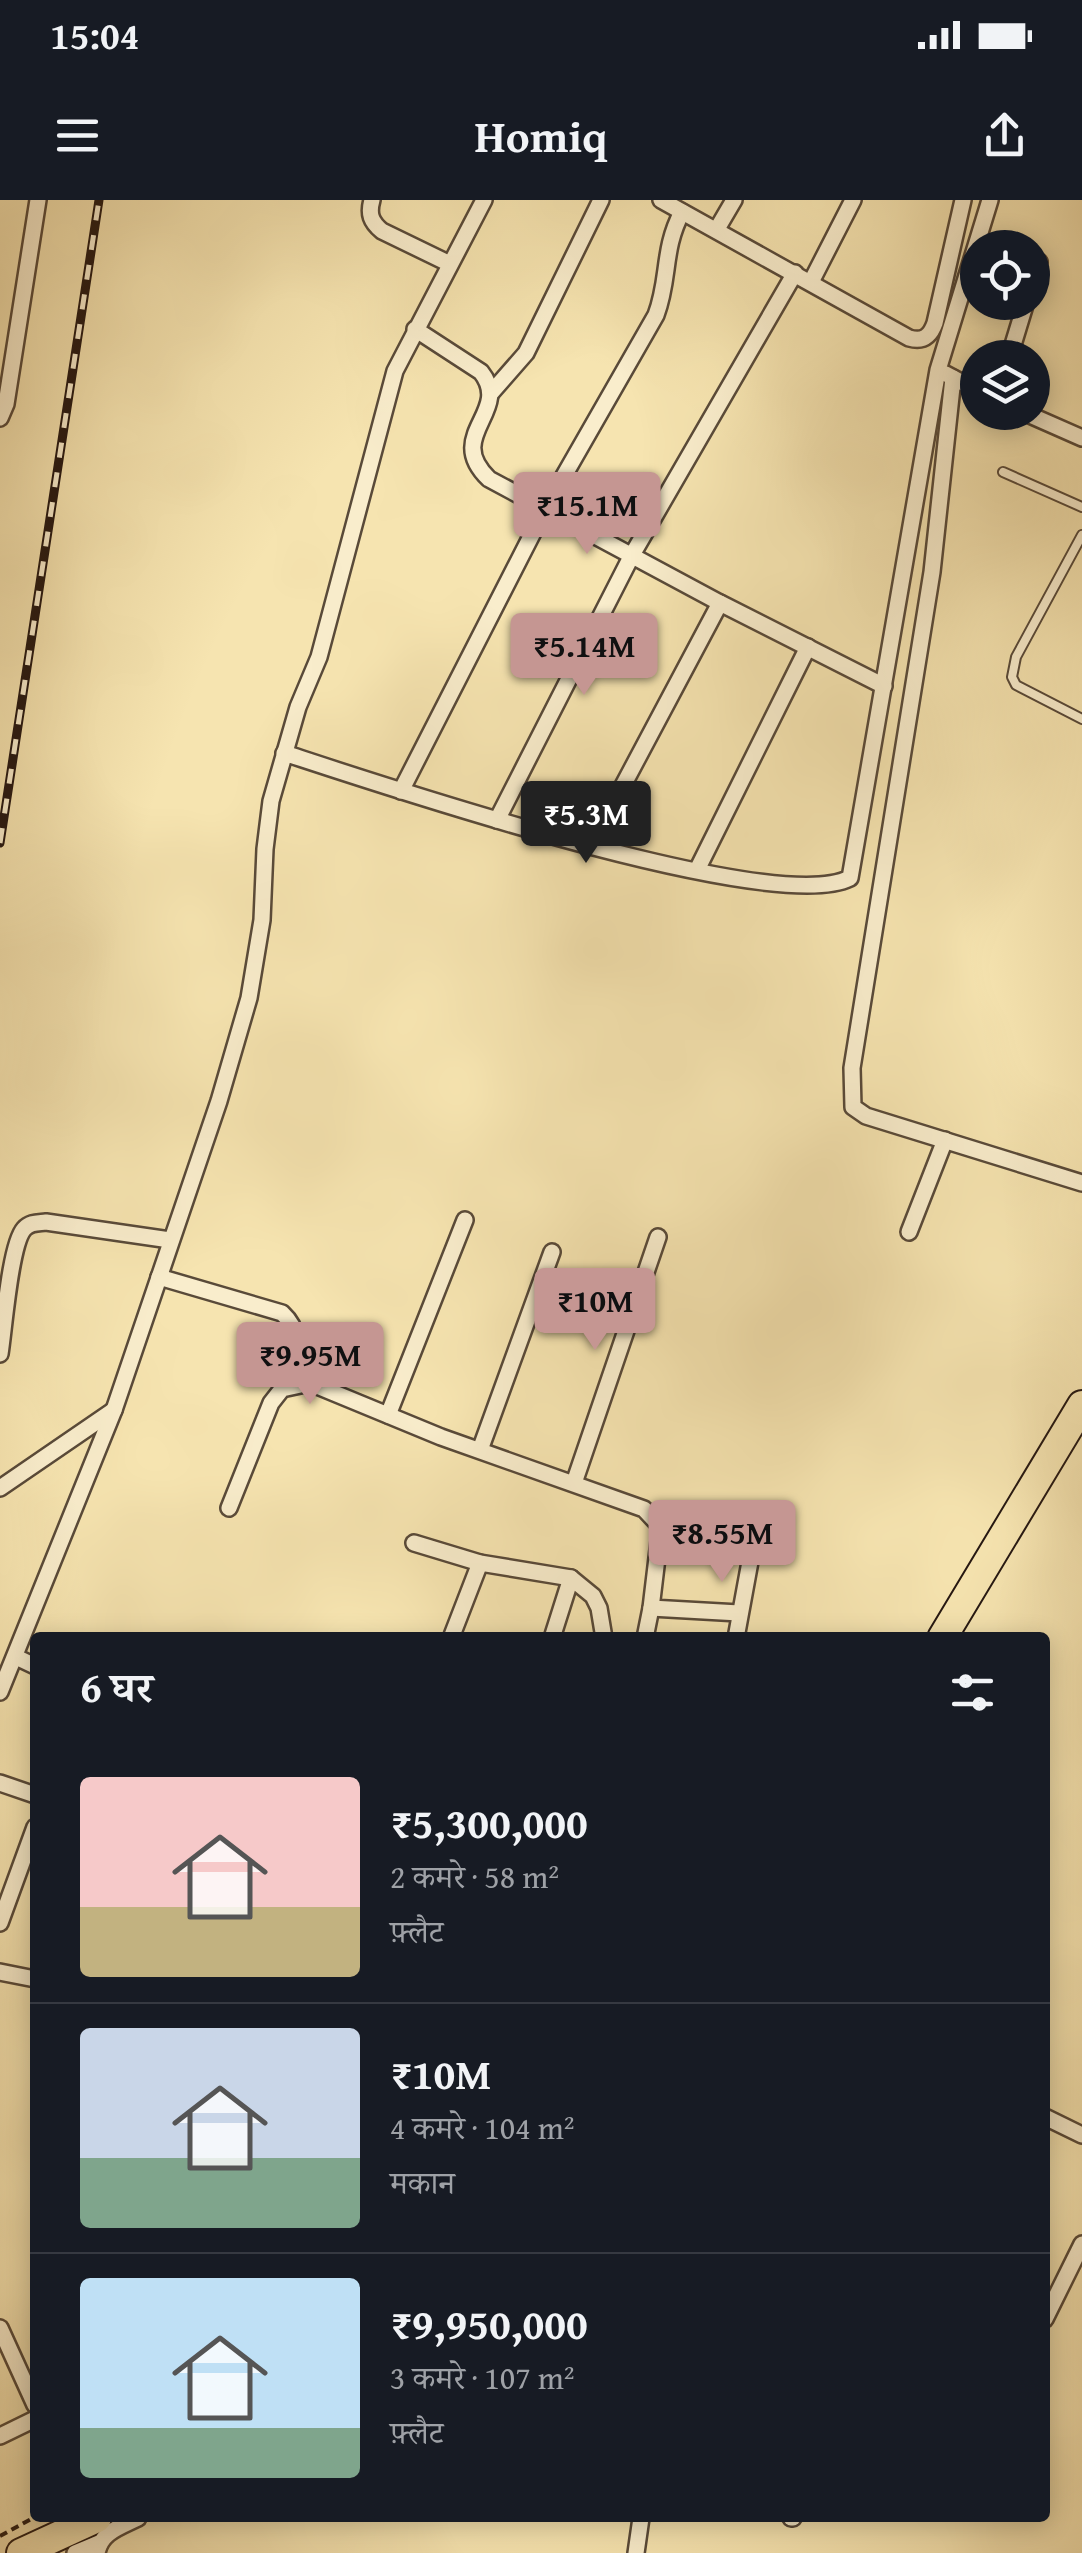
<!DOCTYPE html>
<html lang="hi">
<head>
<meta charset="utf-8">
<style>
	:root { --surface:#171b24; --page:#20242c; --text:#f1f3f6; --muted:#9ea1a6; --line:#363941; --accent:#c59692 }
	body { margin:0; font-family:"Gentium Book Plus","Noto Serif Devanagari",serif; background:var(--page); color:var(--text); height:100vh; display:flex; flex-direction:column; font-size:38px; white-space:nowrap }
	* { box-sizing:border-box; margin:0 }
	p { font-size:32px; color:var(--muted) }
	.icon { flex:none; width:55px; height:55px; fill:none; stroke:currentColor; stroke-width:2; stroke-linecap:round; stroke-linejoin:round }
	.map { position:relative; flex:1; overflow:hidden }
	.panel { position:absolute; left:30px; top:1432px; width:1020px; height:890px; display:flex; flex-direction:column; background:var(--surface); border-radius:10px; box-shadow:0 5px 25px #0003 }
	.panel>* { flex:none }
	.tools { position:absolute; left:960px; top:30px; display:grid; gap:20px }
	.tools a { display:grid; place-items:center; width:90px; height:90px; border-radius:50%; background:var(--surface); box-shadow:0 5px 25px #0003; font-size:50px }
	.price { position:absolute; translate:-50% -85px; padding:0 22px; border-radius:10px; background:var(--accent); color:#111; font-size:32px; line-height:65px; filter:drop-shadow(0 2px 5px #0008) }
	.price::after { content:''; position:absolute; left:50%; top:60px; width:30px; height:22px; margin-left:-15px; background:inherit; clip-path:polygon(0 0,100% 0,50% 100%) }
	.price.current { background:#222; color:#fff }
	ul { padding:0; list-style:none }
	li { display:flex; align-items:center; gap:30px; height:250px; padding:0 50px }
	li+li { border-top:2px solid var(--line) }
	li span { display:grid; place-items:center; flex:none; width:280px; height:200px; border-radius:10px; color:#555 }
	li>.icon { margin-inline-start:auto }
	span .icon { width:120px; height:120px; fill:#fffc; stroke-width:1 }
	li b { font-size:42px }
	h2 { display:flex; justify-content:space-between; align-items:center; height:120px; padding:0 50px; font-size:42px }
	.status { display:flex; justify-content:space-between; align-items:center; height:70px; padding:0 50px; background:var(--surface); direction:ltr }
	.status svg { height:28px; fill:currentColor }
	header { display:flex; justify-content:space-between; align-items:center; height:130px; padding:0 50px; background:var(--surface); font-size:45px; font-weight:700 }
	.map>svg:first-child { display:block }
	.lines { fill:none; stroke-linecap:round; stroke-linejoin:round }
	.lane-casing { stroke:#594a39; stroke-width:12 }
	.street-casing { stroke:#594a39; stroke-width:20 }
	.highway-casing { stroke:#251711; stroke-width:32 }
	.path { stroke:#251711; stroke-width:4; stroke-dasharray:8 5; stroke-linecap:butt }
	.lane { stroke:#f9edcc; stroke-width:8 }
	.street { stroke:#f9edcc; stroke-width:15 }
	.highway { stroke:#f6e4b0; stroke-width:28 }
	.rail-casing { stroke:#251711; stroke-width:9 }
	.rail { stroke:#f9edcc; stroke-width:5; stroke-dasharray:15; stroke-linecap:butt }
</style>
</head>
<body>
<div class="status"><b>15:04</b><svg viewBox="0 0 49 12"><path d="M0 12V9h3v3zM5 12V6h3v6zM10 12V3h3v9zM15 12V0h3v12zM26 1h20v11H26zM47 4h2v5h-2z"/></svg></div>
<header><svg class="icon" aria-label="menu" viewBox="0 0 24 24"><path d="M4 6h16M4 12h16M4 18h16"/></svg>Homiq<svg class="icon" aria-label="share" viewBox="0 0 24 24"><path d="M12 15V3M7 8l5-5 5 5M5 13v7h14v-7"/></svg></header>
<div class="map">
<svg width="1082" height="2353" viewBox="0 0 1082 2353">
	<rect width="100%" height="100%" fill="#f6e4b0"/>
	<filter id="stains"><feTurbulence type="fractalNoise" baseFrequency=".002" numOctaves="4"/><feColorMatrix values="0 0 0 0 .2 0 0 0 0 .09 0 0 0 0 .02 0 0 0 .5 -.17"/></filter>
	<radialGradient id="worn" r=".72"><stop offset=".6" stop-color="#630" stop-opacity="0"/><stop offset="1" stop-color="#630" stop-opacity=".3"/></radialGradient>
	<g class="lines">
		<defs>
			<g id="lane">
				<polyline points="1003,272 1082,307"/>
				<polyline points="1082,335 1016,457 1012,477 1016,485 1082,519"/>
			</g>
			<g id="street">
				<path d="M372,0C368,14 371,22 382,31L450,64"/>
				<path d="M661,0L909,138C923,142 930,137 935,123L963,0"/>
				<polyline points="717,29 734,0"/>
				<polyline points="1032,81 1039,62"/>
				<polyline points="811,82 853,0"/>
				<path d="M415,129L481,172C513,212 443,235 489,279L720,403L884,486"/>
				<polyline points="1009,158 1026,102"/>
				<polyline points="946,174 978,191"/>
				<polyline points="953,178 932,372 852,868 853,907 866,916 1082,983"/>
				<polyline points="491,193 526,153 601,0"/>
				<polyline points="1023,212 1082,238"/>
				<polyline points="0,218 6,204 38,0"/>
				<path d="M284,553C379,584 773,717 850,678L938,170L990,0"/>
				<path d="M401,591L545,309L656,115C670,78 662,50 682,12"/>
				<polyline points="497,620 632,355 795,73"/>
				<polyline points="592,644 720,403"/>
				<polyline points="697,670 808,447"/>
				<polyline points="909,1032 945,940"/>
				<path d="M159,1077L282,1113C304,1133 296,1157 294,1184"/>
				<path d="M0,1154C4,1129 10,1045 24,1029C30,1022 38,1023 46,1022L170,1040"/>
				<polyline points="388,1215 465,1020"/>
				<polyline points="480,1250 552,1052"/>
				<polyline points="574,1283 658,1037"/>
				<polyline points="0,1288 114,1210"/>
				<polyline points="229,1308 271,1203 282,1189 310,1183 441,1237 644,1309 659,1325 660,1333 651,1408 739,1413"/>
				<polyline points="414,1343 480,1363 571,1378 593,1396 599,1408 604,1438"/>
				<polyline points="451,1438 480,1363"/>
				<polyline points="552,1438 571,1378"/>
				<polyline points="645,1438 651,1408"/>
				<polyline points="736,1438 754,1340"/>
				<polyline points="16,1457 35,1466"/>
				<polyline points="0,1492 114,1210 219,901 249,798 262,720 265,649 271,601 298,507 319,457 395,171 484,0"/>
				<polyline points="0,1583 35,1595"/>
				<polyline points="0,1723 35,1627"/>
				<polyline points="0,1772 35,1779"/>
				<polyline points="1045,1917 1082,1935"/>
				<polyline points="1045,2119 1082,2044"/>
				<polyline points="0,2128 35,2205"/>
				<polyline points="0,2236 35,2219"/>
				<polyline points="791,2318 793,2318"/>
				<polyline points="75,2353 99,2343"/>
				<path d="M97,2353C101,2332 120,2327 138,2318"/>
				<polyline points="636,2353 641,2318"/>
			</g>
			<g id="highway">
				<polyline points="942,1438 1082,1205"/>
				<polyline points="21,2353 97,2318"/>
			</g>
		</defs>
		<use href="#lane" class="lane-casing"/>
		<use href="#street" class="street-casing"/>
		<use href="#highway" class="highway-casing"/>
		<polyline class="path" points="0,2336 35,2317"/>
		<use href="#lane" class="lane"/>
		<use href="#street" class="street"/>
		<use href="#highway" class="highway"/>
		<defs>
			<polyline id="rail" points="0,643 99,0"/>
		</defs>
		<use href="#rail" class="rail-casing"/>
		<use href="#rail" class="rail"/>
	</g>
	<rect width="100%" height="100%" filter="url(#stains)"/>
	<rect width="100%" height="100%" fill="url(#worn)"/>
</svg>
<div class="tools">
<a><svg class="icon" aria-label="locate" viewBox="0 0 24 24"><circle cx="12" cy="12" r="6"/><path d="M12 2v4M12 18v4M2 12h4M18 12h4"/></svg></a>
<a><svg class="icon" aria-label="layers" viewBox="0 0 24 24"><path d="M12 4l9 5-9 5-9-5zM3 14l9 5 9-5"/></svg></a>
</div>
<b class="price" style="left:587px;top:357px">₹15.1M</b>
<b class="price" style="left:584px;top:498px">₹5.14M</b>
<b class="price current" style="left:586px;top:666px">₹5.3M</b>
<b class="price" style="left:595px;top:1153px">₹10M</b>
<b class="price" style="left:310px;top:1207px">₹9.95M</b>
<b class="price" style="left:722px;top:1385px">₹8.55M</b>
<section class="panel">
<h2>6 घर<svg class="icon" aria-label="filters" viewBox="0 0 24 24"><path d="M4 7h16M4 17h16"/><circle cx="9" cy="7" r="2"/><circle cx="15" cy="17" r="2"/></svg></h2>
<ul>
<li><span style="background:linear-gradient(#f6c9c9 65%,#c2b280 0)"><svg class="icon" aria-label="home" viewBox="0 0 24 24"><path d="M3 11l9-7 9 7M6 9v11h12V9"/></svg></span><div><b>₹5,300,000</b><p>2 कमरे · 58 m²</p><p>फ़्लैट</p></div></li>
<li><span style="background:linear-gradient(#c9d6e8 65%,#7fa58c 0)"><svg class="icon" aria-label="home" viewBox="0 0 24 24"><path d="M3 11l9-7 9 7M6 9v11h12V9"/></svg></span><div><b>₹10M</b><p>4 कमरे · 104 m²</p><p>मकान</p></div></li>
<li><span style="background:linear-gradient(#bfe0f5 75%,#7fa58c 0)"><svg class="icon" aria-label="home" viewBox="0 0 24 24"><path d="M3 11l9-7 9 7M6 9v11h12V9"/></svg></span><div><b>₹9,950,000</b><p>3 कमरे · 107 m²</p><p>फ़्लैट</p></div></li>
</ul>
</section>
</div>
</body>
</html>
